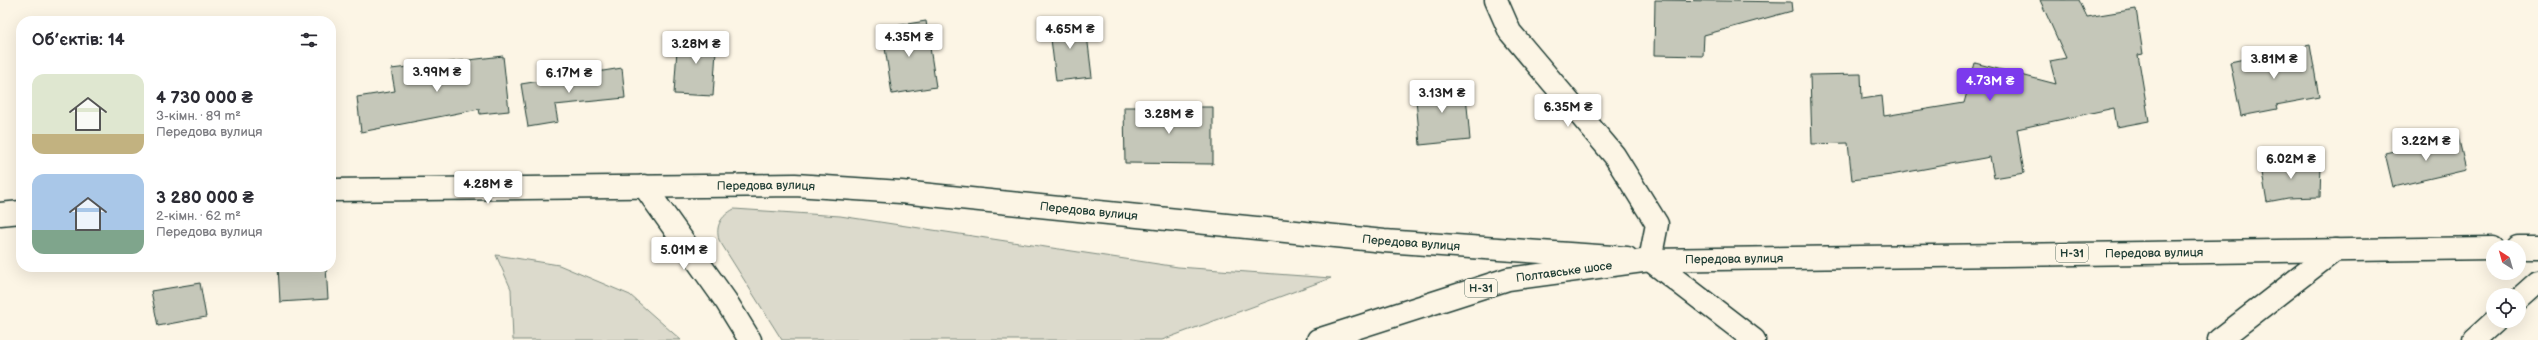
<!DOCTYPE html>
<html lang="uk">
<head>
<meta charset="utf-8">
<style>
	:root { --surface:#fff; --page:#f2f2f3; --text:#2b2b33; --muted:#7c7c81; --accent:#7c3aed }
	body { margin:0; font-family:"Balsamiq Sans",sans-serif; background:var(--page); color:var(--text); height:100vh; display:flex; flex-direction:column; font-size:15px; white-space:nowrap }
	* { box-sizing:border-box; margin:0 }
	p { font-size:13px; color:var(--muted) }
	.icon { flex:none; width:22px; height:22px; fill:none; stroke:currentColor; stroke-width:2; stroke-linecap:round; stroke-linejoin:round }
	.map { position:relative; flex:1; overflow:hidden }
	.sheet { position:absolute; left:16px; top:16px; width:320px; height:256px; display:flex; flex-direction:column; background:var(--surface); border-radius:16px; box-shadow:0 4px 16px #0002 }
	.sheet>* { flex:none }
	.needle { width:26px; rotate:323deg }
	.buttons { position:absolute; left:2486px; top:240px; display:grid; gap:8px }
	.buttons a { display:grid; place-items:center; width:40px; height:40px; border-radius:50%; background:var(--surface); box-shadow:0 4px 16px #0002; font-size:20px }
	.price { position:absolute; translate:-50% -34px; padding:0 9px; border-radius:4px; background:#fff; color:#222; font-size:13px; line-height:26px; filter:drop-shadow(0 1px 2px #0008) }
	.price::after { content:''; position:absolute; left:50%; top:24px; width:12px; height:9px; margin-left:-6px; background:inherit; clip-path:polygon(0 0,100% 0,50% 100%) }
	.price.active { background:var(--accent); color:#fff }
	ul { padding:0; list-style:none }
	li { display:flex; align-items:center; gap:12px; height:100px; padding:0 16px }
	li span { display:grid; place-items:center; flex:none; width:112px; height:80px; border-radius:12px; color:#555 }
	li>.icon { margin-inline-start:auto }
	span .icon { width:48px; height:48px; fill:#fffc; stroke-width:1 }
	li b { font-size:17px }
	h2 { display:flex; justify-content:space-between; align-items:center; height:48px; padding:0 16px; font-size:17px }
	.map>svg:first-child { display:block }
	.green { fill:#dcdacc; stroke:#7e8c80 }
	.building { fill:#c5c7b9; stroke:#1f3d34 }
	.lines { fill:none; stroke-linecap:round; stroke-linejoin:round }
	.minor-casing { stroke:#1f3d34; stroke-width:25 }
	.major-casing { stroke:#1f3d34; stroke-width:25 }
	.minor { stroke:#fcf5e5; stroke-width:22 }
	.major { stroke:#fcf5e5; stroke-width:22 }
	.labels { text-anchor:middle; dominant-baseline:central; stroke-width:3.5; stroke-linejoin:round; paint-order:stroke }
	.shield { fill:#fcf5e5; stroke:#617469; stroke-width:1 }
	.shield-label { font-size:11px; font-weight:bold; fill:#1f3d34 }
	.street-label { font-size:12px; fill:#1f3d34; stroke:#fcf5e5 }
</style>
</head>
<body>
<div class="map">
<svg width="2538" height="340" viewBox="0 0 2538 340">
	<rect width="100%" height="100%" fill="#fcf5e5"/>
	<filter id="ink" filterUnits="userSpaceOnUse"><feTurbulence type="fractalNoise" baseFrequency=".025" numOctaves="2"/><feDisplacementMap in="SourceGraphic" scale="8" xChannelSelector="R" yChannelSelector="G"/><feConvolveMatrix kernelMatrix="1 2 1 2 8 2 1 2 1" color-interpolation-filters="sRGB"/></filter>
	<g filter="url(#ink)">
		<g class="green">
			<path d="M734,209L840,216L1178,267L1331,278L1162,340H782L719,240C715,226 721,216 734,209Z"/>
			<polygon points="496,255 559,265 630,295 681,340 513,340 511,289"/>
		</g>
		<g class="building">
			<polygon points="1655,0 1791,2 1792,11 1704,35 1703,56 1654,55"/>
			<polygon points="2040,0 2079,0 2087,17 2136,9 2143,54 2138,55 2149,121 2117,127 2114,108 2017,129 2024,173 1994,178 1990,157 1891,175 1852,180 1848,143 1812,144 1810,75 1861,74 1862,99 1882,96 1884,116 1964,103 1975,63 2056,84 2050,61 2066,58"/>
			<polygon points="1085,18 1092,77 1056,81 1049,22"/>
			<polygon points="926,21 936,87 892,94 882,28"/>
			<polygon points="678,34 717,36 713,96 674,94"/>
			<polygon points="2310,45 2319,97 2276,105 2277,109 2241,116 2230,62"/>
			<polygon points="503,56 509,111 480,114 479,109 361,132 357,97 395,91 391,69"/>
			<polygon points="622,68 625,98 555,105 558,122 528,127 521,84"/>
			<polygon points="1465,83 1470,140 1420,145 1415,88"/>
			<polygon points="1124,107 1213,107 1213,164 1125,163"/>
			<polygon points="2458,136 2466,170 2393,187 2385,153"/>
			<polygon points="2260,161 2321,163 2320,197 2288,198 2267,202"/>
			<polygon points="278,267 326,267 328,299 280,302"/>
			<polygon points="200,283 206,317 158,326 151,291"/>
		</g>
		<g class="lines">
			<defs>
				<g id="minor">
					<polyline points="1496,0 1510,32 1614,155 1657,224 1650,260"/>
					<polyline points="644,186 726,301 750,340"/>
					<path id="s1" d="M331,190L795,185L901,192L1384,241L1627,258"/>
					<polyline points="0,214 21,212"/>
					<polyline points="1650,260 1754,340"/>
					<polyline points="2219,340 2335,250"/>
				</g>
				<g id="major">
					<polyline points="2519,247 2538,247"/>
					<polyline points="2519,299 2538,282"/>
					<path id="s2" d="M1318,340L1508,279L1650,260L2493,248"/>
					<polyline points="2474,340 2495,321"/>
				</g>
			</defs>
			<use href="#minor" class="minor-casing"/>
			<use href="#major" class="major-casing"/>
			<use href="#minor" class="minor"/>
			<use href="#major" class="major"/>
		</g>
	</g>
	<g class="labels">
		<g class="shield">
			<rect x="2056" y="244" width="32" height="18" rx="3"/>
			<rect x="1465" y="279" width="32" height="18" rx="3"/>
		</g>
		<g class="shield-label">
			<text x="2072" y="253">Н-31</text>
			<text x="1481" y="288">Н-31</text>
		</g>
		<g class="street-label">
			<text stroke="none"><textPath href="#s1" startOffset="435">Передова вулиця</textPath></text>
			<text stroke="none"><textPath href="#s1" startOffset="759">Передова вулиця</textPath></text>
			<text stroke="none"><textPath href="#s1" startOffset="1083">Передова вулиця</textPath></text>
			<text stroke="none"><textPath href="#s2" startOffset="847">Передова вулиця</textPath></text>
			<text stroke="none"><textPath href="#s2" startOffset="427">Передова вулиця</textPath></text>
			<text stroke="none"><textPath href="#s2" startOffset="256">Полтавське шосе</textPath></text>
		</g>
	</g>
</svg>
<div class="buttons">
<a><svg class="needle" viewBox="-14 -14 28 28"><path d="M0-13l5 13h-10z" fill="#e53935"/><path d="M0 13l5-13h-10z" fill="#7c7c81"/></svg></a>
<a><svg class="icon" aria-label="locate" viewBox="0 0 24 24"><circle cx="12" cy="12" r="6"/><path d="M12 2v4M12 18v4M2 12h4M18 12h4"/></svg></a>
</div>
<b class="price" style="left:1070px;top:50px">4.65M ₴</b>
<b class="price" style="left:909px;top:58px">4.35M ₴</b>
<b class="price" style="left:696px;top:65px">3.28M ₴</b>
<b class="price" style="left:2274px;top:80px">3.81M ₴</b>
<b class="price" style="left:437px;top:93px">3.99M ₴</b>
<b class="price" style="left:569px;top:94px">6.17M ₴</b>
<b class="price active" style="left:1990px;top:102px">4.73M ₴</b>
<b class="price" style="left:1442px;top:114px">3.13M ₴</b>
<b class="price" style="left:1568px;top:128px">6.35M ₴</b>
<b class="price" style="left:1169px;top:135px">3.28M ₴</b>
<b class="price" style="left:2426px;top:162px">3.22M ₴</b>
<b class="price" style="left:2291px;top:180px">6.02M ₴</b>
<b class="price" style="left:488px;top:205px">4.28M ₴</b>
<b class="price" style="left:684px;top:271px">5.01M ₴</b>
<section class="sheet">
<h2>Об’єктів: 14<svg class="icon" aria-label="filters" viewBox="0 0 24 24"><path d="M4 7h16M4 17h16"/><circle cx="9" cy="7" r="2"/><circle cx="15" cy="17" r="2"/></svg></h2>
<ul>
<li><span style="background:linear-gradient(#dfe7d0 75%,#c2b280 0)"><svg class="icon" aria-label="home" viewBox="0 0 24 24"><path d="M3 11l9-7 9 7M6 9v11h12V9"/></svg></span><div><b>4 730 000 ₴</b><p>3-кімн. · 89 m²</p><p>Передова вулиця</p></div></li>
<li><span style="background:linear-gradient(#a9c7e8 70%,#7fa58c 0)"><svg class="icon" aria-label="home" viewBox="0 0 24 24"><path d="M3 11l9-7 9 7M6 9v11h12V9"/></svg></span><div><b>3 280 000 ₴</b><p>2-кімн. · 62 m²</p><p>Передова вулиця</p></div></li>
</ul>
</section>
</div>
</body>
</html>
